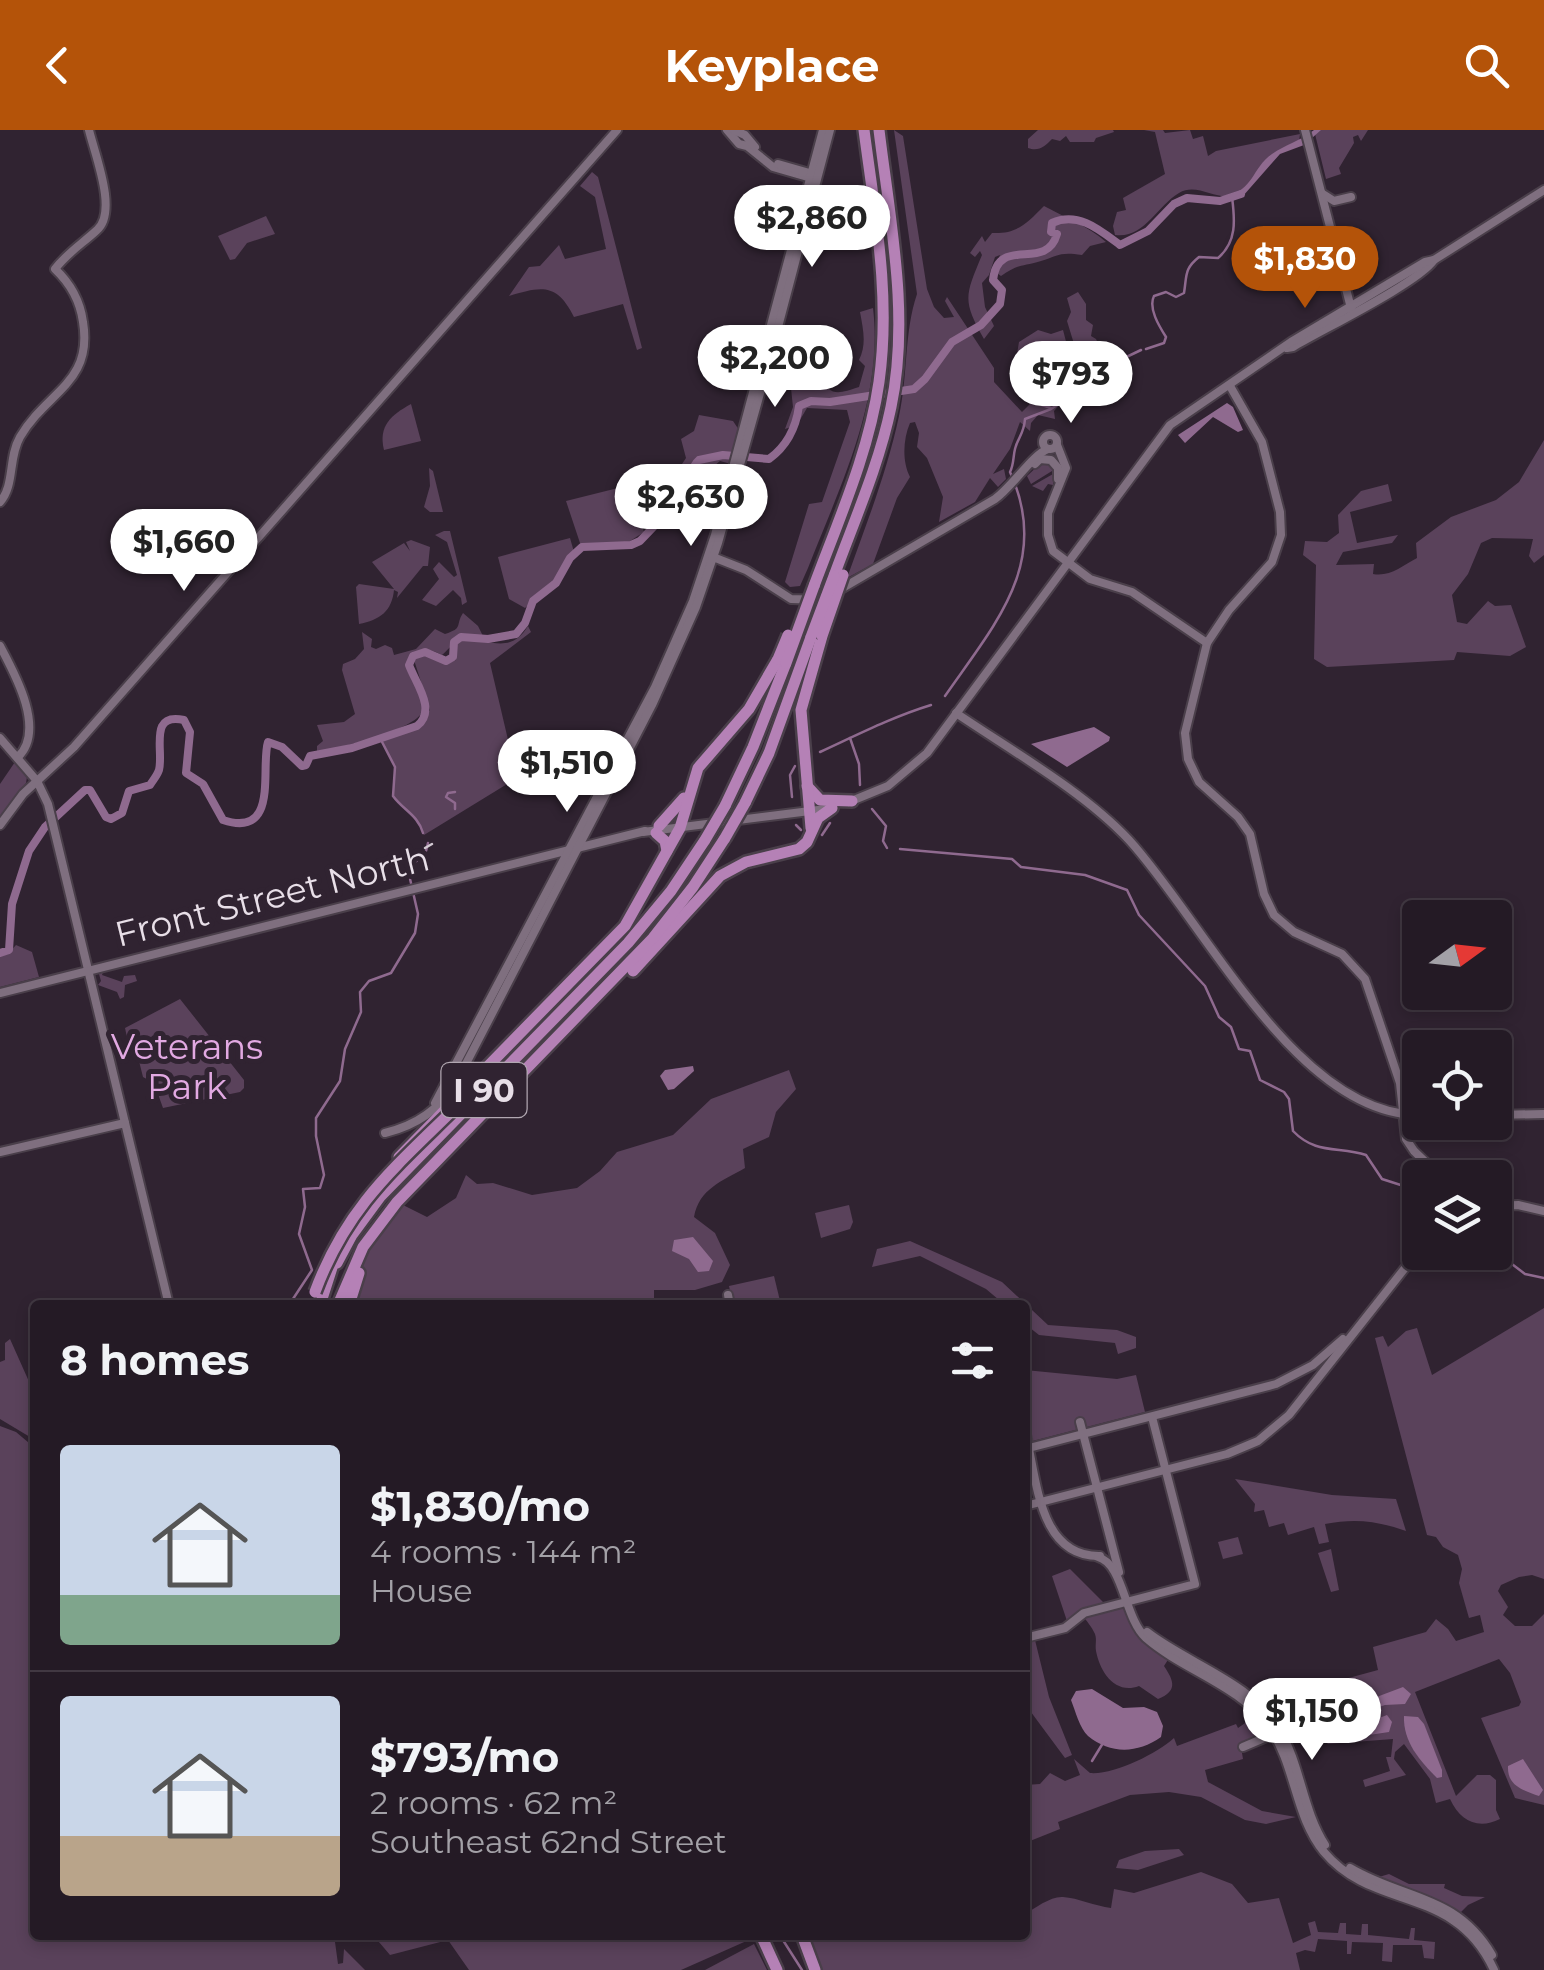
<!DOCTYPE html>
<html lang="en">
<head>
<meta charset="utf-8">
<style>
	:root { --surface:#241a25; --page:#2c232d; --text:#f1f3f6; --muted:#a3a1a7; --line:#413842; --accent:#b45309 }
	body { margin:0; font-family:Montserrat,sans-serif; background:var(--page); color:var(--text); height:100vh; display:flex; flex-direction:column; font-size:38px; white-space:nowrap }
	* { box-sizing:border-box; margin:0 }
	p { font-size:32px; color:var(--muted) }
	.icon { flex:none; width:55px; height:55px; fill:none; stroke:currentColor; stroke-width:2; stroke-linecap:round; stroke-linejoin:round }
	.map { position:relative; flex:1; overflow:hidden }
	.panel { position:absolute; left:30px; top:1170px; width:1000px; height:640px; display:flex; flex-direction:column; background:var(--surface); border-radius:10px; box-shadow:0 5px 15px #0003,0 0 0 2px var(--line) }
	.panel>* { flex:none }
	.needle { width:65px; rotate:75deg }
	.controls { position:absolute; left:1402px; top:770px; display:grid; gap:20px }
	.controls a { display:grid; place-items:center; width:110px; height:110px; border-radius:10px; background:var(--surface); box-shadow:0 5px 15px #0003,0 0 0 2px var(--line); font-size:50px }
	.price { position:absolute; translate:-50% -85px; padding:0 22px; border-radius:35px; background:#fff; color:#222; font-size:32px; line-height:65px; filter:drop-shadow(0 2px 5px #0008) }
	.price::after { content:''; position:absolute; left:50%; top:60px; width:30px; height:22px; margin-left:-15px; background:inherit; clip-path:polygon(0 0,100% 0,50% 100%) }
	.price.selected { background:var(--accent); color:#fff }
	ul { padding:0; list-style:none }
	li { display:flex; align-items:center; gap:30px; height:250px; padding:0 30px }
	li+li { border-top:2px solid var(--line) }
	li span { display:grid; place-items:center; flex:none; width:280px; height:200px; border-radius:10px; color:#555 }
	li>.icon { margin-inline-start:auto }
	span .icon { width:120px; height:120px; fill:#fffc; stroke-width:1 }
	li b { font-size:42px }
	h2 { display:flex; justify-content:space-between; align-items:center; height:120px; padding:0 30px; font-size:42px }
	header { display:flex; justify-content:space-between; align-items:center; height:130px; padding:0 30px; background:var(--accent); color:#fff; font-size:45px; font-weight:700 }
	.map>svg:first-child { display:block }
	.green { fill:#5a425b }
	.water { fill:#8f6a8f }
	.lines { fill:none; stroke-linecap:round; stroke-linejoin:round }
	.stream { stroke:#8f6a8f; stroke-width:2.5 }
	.river { stroke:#8f6a8f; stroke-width:8 }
	.secondary-casing { stroke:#4a3f4a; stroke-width:12 }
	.highway-casing { stroke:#4a3f4a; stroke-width:16 }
	.secondary { stroke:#7f6f7f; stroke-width:8 }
	.highway { stroke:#b581b6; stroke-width:11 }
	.rail { stroke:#d3cad3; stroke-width:2.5 }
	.highway-bridge-casing { stroke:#4a3f4a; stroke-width:16; stroke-linecap:butt }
	.highway-bridge { stroke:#b581b6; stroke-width:11 }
	.labels { text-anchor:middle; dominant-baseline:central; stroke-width:10; stroke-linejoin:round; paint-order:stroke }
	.shield { fill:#302331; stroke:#b1a7b1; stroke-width:2.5 }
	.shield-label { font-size:32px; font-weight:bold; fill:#e8dfe8 }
	.street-label { font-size:35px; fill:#e8dfe8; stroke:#302331 }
	.park-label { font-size:35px; fill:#e2a9e2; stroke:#302331 }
</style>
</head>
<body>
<header><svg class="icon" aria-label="back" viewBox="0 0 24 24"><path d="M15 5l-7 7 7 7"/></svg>Keyplace<svg class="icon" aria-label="search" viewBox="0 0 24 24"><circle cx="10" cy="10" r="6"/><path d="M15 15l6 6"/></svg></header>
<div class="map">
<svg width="1544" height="1840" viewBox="0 0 1544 1840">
	<rect width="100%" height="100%" fill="#302331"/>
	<g class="green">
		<path d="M894,0L903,6L927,159L934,177L944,188L954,187L945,171L947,167L994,238V252L1022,282L1030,274L1015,236L1019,212L1038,200L1051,204L1063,200L1068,219L1054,261L1047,263L1044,270L1048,275L1063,266L1064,270L1054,281L1055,289L1038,285L1031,293L1030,301L1020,292L1010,319L993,344L1004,339L1006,349L998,357L990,348L975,372L939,392L943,367L927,328L917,317L919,303L915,292L910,293C903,309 902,332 910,347L897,368L873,434L847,448C866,395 887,342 899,286C908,246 904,202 917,164Z"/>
		<path d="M1038,0H1113L1114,2L1096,8L1094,12H1070L1066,6L1060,11L1052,9C1045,16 1039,22 1028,18V9Z"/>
		<path d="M1144,0H1163L1165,3L1190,0L1193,9L1203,6L1208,26L1216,21L1300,4L1299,12C1264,22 1262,50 1240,63C1219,75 1199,51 1179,63C1157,76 1144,109 1115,105L1113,96L1117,82L1126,80L1123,68L1165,44L1155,2Z"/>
		<polygon points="1318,0 1368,0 1361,11 1358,5 1353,7 1354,13 1339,38 1341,44 1326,49 1315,4"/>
		<path d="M592,42L598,47L642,218L637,220L623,174L574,187C557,153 542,156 509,166L529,137L540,136L559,115L565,129L606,119L595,67L580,56Z"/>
		<path d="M1044,76C1066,88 1088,96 1106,112L1090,116L1082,125C1060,122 1060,125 1041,131C1022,137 1019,133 1001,146L998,144L997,133L1000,125L995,127L989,145L982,153L985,177L994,196L984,209C962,170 965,166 982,125L980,121L975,127L970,123L982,106L985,112L992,103C1018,104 1027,93 1044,76Z"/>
		<polygon points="266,86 275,104 247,113 235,129 230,130 218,106"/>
		<polygon points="1078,162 1086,174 1086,190 1093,195 1091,206 1096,209 1104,227 1096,233 1108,244 1105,247 1098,246 1092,235 1082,240 1067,191 1071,182 1067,168"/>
		<path d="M873,178C884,269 840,356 808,438L800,456L790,457L785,452L809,374L822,372L850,292L847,280L807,278L797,295L785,299L793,277L790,249L804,243L820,246C830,267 838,264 859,257L865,236L859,230C867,214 863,199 860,182Z"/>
		<path d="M411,274L421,311L384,320C378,296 391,285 411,274Z"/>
		<polygon points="699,285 733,291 739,300 731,334 720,331 702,346 685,343 682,334 686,328 681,309 694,301"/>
		<path d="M1544,310V425L1534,433L1529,426L1533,409L1492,408L1481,413L1468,444L1452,465L1457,492L1467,494L1488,471L1495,476L1511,475L1526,517L1510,526L1457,522L1454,530L1327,537L1314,529L1316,435L1303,425L1305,411L1327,412L1339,403L1338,385L1361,361L1388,354L1392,371L1350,382L1357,413L1398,405L1392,413L1343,422L1336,435L1374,434L1373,444C1390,447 1402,436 1417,428L1416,413L1451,387L1496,370L1519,352Z"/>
		<polygon points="1042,332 1054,338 1053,355 1048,354 1043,361 1032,356 1053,344 1052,341 1031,354 1027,346"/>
		<polygon points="429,338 433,341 443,382 430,382 424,377 430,356"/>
		<polygon points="630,355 644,402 627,413 581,416 566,371"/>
		<polygon points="444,401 450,401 467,472 462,475 461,468 453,460 436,476 422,470 439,449 433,439 439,432 454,447 457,445 447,412 435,405"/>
		<polygon points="570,408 574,422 554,453 525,478 509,469 498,427"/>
		<path d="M411,410L430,417L428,436H423L397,468L398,462L394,460C392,481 380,490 359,494L356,457L359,454L394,459L372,432L404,413L410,421L406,412Z"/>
		<path d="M463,483L478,496L483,506C455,506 460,509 442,525C434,521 428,518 420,521C390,530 428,562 422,582C416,599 336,620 317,621V616L323,611L317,595L344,592L355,584L342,540L343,534L355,529L364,519L362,502L372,509L371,517L376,519L385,515L392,518L394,525L416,519L435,499L445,504C464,498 455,495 463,483Z"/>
		<path d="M528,496L531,502L490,533L517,648L424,705C418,686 404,681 393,666L395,637L380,608L417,596L430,580L414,530L423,525L447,534L456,530V514L462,509C488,508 510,526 528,496Z"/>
		<polygon points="15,632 27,647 26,653 0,687 0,654"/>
		<polygon points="16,815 32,822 39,847 0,857 0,826 8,824"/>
		<polygon points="103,842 102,845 122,852 124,846 135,845 137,851 125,855 124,867 120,869 117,862 98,855 101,851 99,844"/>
		<polygon points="180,869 244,950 244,958 240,962 163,978 154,953 143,947 135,915 128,912 125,898"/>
		<path d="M789,940L796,959L776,982L769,1007L743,1019L745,1038C722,1051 699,1059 694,1087L715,1103L730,1135L722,1152L695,1160H654V1171L640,1175H349L366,1126L397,1072L427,1087L456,1068L466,1045L477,1054L493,1053L532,1065L577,1058L600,1041L617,1022L673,1005L711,969Z"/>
		<polygon points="849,1075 853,1092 850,1099 821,1108 815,1083"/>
		<polygon points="910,1111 1002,1152 1048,1195 1117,1200 1136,1207 1136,1218 1118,1224 1115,1213 1039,1205 1025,1194 1025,1175 1005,1175 986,1159 920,1126 872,1137 877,1119"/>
		<polygon points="774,1146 781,1175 733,1175 729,1156"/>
		<path d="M1544,1178V1449L1532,1445L1519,1447L1501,1455L1498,1461L1508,1477L1503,1485L1515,1496H1532L1544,1484V1675L1515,1668L1481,1588L1519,1576L1521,1572L1510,1543L1499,1529L1415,1562L1456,1666L1477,1645H1490L1496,1650V1680L1500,1689C1478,1700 1460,1691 1450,1669L1436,1673L1430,1649L1404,1614L1395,1622L1394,1629L1406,1645L1365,1657L1363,1650L1390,1641L1386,1627H1391L1393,1609L1328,1614L1324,1610L1320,1598L1285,1610L1267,1584L1275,1574V1568L1378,1540L1373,1517L1426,1502L1436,1489L1448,1499L1456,1511L1484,1502L1480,1485L1469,1488L1459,1453L1462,1439L1458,1425L1443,1417L1436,1407L1427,1405L1375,1208L1383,1206L1388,1217L1406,1201L1417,1198L1432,1245Z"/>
		<polygon points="10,1209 35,1265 35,1310 0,1289 0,1232 5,1230 5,1213"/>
		<polygon points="1025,1240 1117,1249 1136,1245 1145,1282 1025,1313"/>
		<polygon points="0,1296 16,1302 35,1318 35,1805 328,1805 335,1812 338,1834 343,1833 344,1819 365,1840 0,1840"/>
		<path d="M1235,1349L1332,1365L1396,1369L1406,1401C1378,1391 1355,1388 1325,1394L1329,1412L1319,1414L1314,1397L1288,1405L1284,1393L1269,1397L1264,1380L1254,1382L1255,1374Z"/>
		<polygon points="1238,1407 1243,1424 1223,1429 1218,1412"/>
		<polygon points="1331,1419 1339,1460 1331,1462 1318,1423"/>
		<polygon points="1070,1439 1105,1474 1082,1480 1067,1491 1052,1446"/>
		<path d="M1126,1472L1133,1493L1171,1525L1164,1536C1174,1551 1178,1561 1158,1569L1139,1556C1115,1565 1100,1542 1096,1521C1095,1514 1097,1510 1095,1504C1092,1497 1086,1490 1081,1484Z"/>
		<polygon points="1034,1506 1049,1567 1072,1625 1065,1628 1025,1574 1025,1508"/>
		<path d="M1258,1584L1274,1604L1241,1617L1243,1629L1205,1640L1208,1652L1262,1681L1296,1687L1266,1694L1245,1690L1201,1667L1169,1662L1130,1665L1058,1692L1060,1699L1025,1713V1655L1040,1654L1050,1643L1065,1651L1080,1645L1074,1629L1090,1643C1114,1645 1156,1624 1174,1608L1177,1616L1236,1594L1238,1598Z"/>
		<polygon points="1179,1719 1184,1725 1138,1740 1116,1738 1119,1730 1145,1721"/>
		<path d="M1201,1742L1232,1754L1248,1773L1279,1768L1293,1813L1311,1805L1308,1793L1315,1791L1318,1802L1338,1803L1340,1793H1346V1804L1361,1805L1362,1794H1368V1805L1409,1809L1411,1798H1415L1414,1810L1435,1812L1434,1829L1424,1828L1422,1815H1393L1392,1832L1382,1831L1383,1813L1352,1812L1351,1824H1347V1811L1318,1809L1315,1822L1305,1820L1296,1823L1300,1840H815L803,1805H1025V1784C1035,1778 1051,1766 1063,1767C1078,1768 1095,1776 1111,1778L1114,1759L1134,1763Z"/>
		<polygon points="1389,1744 1409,1754 1445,1754 1444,1758 1462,1766 1485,1767 1468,1775 1458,1785 1372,1749"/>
		<polygon points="373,1805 749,1805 751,1809 681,1840 469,1840 448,1810 390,1825"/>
		<polygon points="754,1814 767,1840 705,1840"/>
	</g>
	<g class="water">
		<path d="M1314,0H1321L1304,15L1280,24L1243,66L1225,67C1255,59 1251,39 1272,24C1285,15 1300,11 1314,0Z"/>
		<polygon points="1227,273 1233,277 1243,300 1238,302 1213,287 1185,313 1178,305"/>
		<polygon points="1094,597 1110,607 1109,611 1067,637 1031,614"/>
		<polygon points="693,936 694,941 674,959 668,960 660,946 665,940"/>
		<polygon points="693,1107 713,1131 709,1141 698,1142 689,1129 672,1121 674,1110"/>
		<polygon points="1403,1557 1411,1564 1405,1574 1385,1575 1373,1579 1367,1576 1366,1571"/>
		<path d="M1092,1559L1123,1578L1144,1577L1157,1582L1163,1596L1161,1607C1137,1624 1110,1624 1088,1606C1080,1599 1075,1580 1071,1570L1076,1561Z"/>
		<path d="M1346,1576L1350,1584C1333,1592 1312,1600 1295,1596L1297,1592Z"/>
		<polygon points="1387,1585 1392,1592 1389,1602 1349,1608 1342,1605 1342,1602"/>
		<path d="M1404,1586L1418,1587L1424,1594L1442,1640V1647L1437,1648C1420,1631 1403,1612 1404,1586Z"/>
		<path d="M1523,1629L1543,1660L1539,1666C1523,1660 1507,1656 1508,1636Z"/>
	</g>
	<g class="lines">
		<g class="stream">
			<path d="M1146,219L1164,213L1166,207C1159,196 1148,178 1154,166L1166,162L1176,167L1184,163C1187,145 1184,139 1199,127L1218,128C1237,112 1235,90 1232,67"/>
			<polyline points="1043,256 1042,275 1051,278"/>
			<path d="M945,566C994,495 1052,433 1010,342C1014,334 1013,327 1015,319C1018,307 1024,304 1025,289L1051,279L1068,268L1093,243L1141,220"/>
			<path d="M380,608L395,637L393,666C403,680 418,685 423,703"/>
			<polyline points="850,608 859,634 860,655"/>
			<path d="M820,622C857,605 892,587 931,575"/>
			<polyline points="455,662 448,663 446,667 455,673 455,679"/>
			<polyline points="792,667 790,645 795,636"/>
			<polyline points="872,679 886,696 883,711 887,718"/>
			<polyline points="796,695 801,700"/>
			<polyline points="822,705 830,693"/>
			<path d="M900,719L1012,729L1021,737L1085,745L1127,760L1139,785L1205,856L1219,887L1231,897L1239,919L1250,921L1260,950L1284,962L1289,969L1293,1001C1316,1025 1339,1016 1366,1025L1382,1049L1410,1058V1081L1420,1087"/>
			<polyline points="1478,1122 1492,1125"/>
			<polyline points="1508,1131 1525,1144 1544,1148"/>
			<polyline points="289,1175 312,1140 299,1104 305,1077 303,1059 320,1058 324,1045 316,1006 316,988 340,951 345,919 361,882 360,862 369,851 391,843 415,803 418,784 408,740 426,721 428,713"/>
			<polyline points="1092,1631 1103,1613"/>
			<polyline points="781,1807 802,1840"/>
		</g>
		<path class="river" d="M0,823L9,820L12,774L29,721L45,697L85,660H90L106,687L111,689L122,683L129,661L150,655C153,650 157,646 159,640C164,621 148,582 184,590L190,602L186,643L203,654L223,690C280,709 260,637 268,612L282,617L302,636L306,635L310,626L352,618L417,596C437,580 416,554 409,535L413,526L425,522L446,531L453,527L454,512L461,507L488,509L516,504L525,493L533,471L556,453L570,428L582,417L631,415L640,411L662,388L691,382C698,365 685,342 699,330L723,325L769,329C787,316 796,298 799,276L811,271L830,272L914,259L925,249L952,212L981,195L1000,174L1002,160L993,150C998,104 1046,143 1057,104L1051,102L1052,93C1078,81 1100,100 1120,115L1148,101L1174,74L1187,68L1220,71L1241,64"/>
		<defs>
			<g id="secondary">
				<polyline points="727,0 739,14 747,16 773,37 811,48"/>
				<polyline points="734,0 745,5 755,17"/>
				<polyline points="1305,0 1352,182"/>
				<polyline points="778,34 813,44"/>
				<polyline points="1323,64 1334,71 1351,67"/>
				<path d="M1287,218L1293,217C1323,199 1418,153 1434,130"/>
				<polyline points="1230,256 1262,312 1280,382 1281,405 1272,432 1229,480 1207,513 1185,603 1188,629 1199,652 1238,687 1250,704 1264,764 1274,785 1294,802 1342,824 1365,849 1400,953 1406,1009 1414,1021 1442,1048"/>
				<circle cx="1050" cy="312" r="7"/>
				<polyline points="1057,315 1066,338 1048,383 1048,405 1053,421 1090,449 1132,462 1207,513"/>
				<polyline points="1035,334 1040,329 1051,330 1058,338 1058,349"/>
				<path d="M0,372C15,355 8,328 20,307C47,261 93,253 83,192C80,170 71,154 55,139C68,122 82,114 97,100C118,82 95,25 89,0"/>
				<path d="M713,427L746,440L791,469L822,470L995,369C1013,356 1033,324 1048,319"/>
				<path d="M0,516C15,544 46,600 18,627"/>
				<path d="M956,583C1012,621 1083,661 1129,710C1205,793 1298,986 1420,985"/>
				<polyline points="0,608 37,651 48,674 169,1175"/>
				<polyline points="849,672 888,656 927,623 1170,295 1291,212 1425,132 1434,130 1544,60"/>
				<polyline points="0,695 23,664 74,617 617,0"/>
				<polyline points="643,702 826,679"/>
				<polyline points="0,863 645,701"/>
				<polyline points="435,973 655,557 693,471 715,405 823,0"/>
				<polyline points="1495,985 1544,984"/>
				<path d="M385,1003C417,995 439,980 457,951L652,575L696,477L718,413L768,235L830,0"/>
				<polyline points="0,1022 125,993"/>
				<polyline points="1495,1076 1518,1075 1544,1081"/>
				<polyline points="728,1165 730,1175"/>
				<polyline points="1080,1292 1119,1442"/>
				<path d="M1026,1305C1037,1350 1039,1427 1100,1426"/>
				<polyline points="1025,1319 1276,1254 1313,1235 1343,1209"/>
				<polyline points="1025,1376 1227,1324 1258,1311 1289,1285 1420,1119"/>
				<path d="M1098,1427C1124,1434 1124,1488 1146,1508C1184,1541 1240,1555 1269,1597C1296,1635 1294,1685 1324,1722C1374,1782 1455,1754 1494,1840"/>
				<path d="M1147,1502C1188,1534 1251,1552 1279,1599C1301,1635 1302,1679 1325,1715"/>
				<polyline points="1025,1508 1065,1498 1084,1483 1195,1454 1152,1287"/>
				<polyline points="1243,1617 1276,1603"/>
				<path d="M1350,1738C1404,1770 1456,1764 1492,1825"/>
			</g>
			<g id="highway">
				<path d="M834,446C854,391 879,335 891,277C910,186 890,91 879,0"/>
				<path d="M814,456C839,389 869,322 879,252C891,167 875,84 864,0"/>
				<polyline points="807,656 820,670 852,671"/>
				<polyline points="745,673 769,623 811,507"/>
				<polyline points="725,676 753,617 786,533"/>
				<polyline points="659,696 684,668"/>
				<polyline points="811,698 801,580 822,506"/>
				<polyline points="656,703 665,711 667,721"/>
				<polyline points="633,841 720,746 746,732 799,719 807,712 818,688 832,678"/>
				<polyline points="399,1027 625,796 680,698 698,638 749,579 778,529"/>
				<polyline points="337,1133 352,1105 380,1067 628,813 671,761 705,710"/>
				<polyline points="320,1175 337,1122"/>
				<polyline points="338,1175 363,1117 397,1072 653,808 693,757 725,708"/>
				<polyline points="349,1175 359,1143"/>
				<polyline points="761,1805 777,1840"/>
				<polyline points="802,1805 815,1840"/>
			</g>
		</defs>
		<use href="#secondary" class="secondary-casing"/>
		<use href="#highway" class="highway-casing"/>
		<use href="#secondary" class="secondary"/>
		<use href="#highway" class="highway"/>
		<polyline class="rail" points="425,718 432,714"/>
		<defs>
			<g id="highway-bridge">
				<polyline points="822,506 843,445"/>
				<polyline points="811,507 834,446"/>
				<polyline points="778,529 788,505"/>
				<polyline points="786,533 814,456"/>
				<polyline points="725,708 745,673"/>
				<polyline points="705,710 725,676"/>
				<path d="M315,1162C349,1070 402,1032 468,965"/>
			</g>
		</defs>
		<use href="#highway-bridge" class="highway-bridge-casing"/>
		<use href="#highway-bridge" class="highway-bridge"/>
	</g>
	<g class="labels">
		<rect class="shield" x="441.5" y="933" width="85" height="54" rx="8"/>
		<g class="shield-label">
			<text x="484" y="960">I 90</text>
		</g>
		<g class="street-label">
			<text transform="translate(272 766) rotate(-14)">Front Street North</text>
		</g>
		<g class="park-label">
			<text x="187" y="916">Veterans<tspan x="187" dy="40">Park</tspan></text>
		</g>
	</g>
</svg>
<div class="controls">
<a><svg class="needle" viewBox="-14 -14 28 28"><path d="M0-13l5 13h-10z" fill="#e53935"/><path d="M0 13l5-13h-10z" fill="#a3a1a7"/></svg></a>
<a><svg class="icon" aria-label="locate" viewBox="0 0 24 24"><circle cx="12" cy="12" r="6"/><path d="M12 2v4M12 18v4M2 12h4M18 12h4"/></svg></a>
<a><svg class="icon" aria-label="layers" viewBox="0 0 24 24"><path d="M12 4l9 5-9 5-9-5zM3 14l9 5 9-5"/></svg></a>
</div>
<b class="price" style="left:812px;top:140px">$2,860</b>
<b class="price selected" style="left:1305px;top:181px">$1,830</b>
<b class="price" style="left:775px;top:280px">$2,200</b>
<b class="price" style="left:1071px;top:296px">$793</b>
<b class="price" style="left:691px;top:419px">$2,630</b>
<b class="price" style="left:184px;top:464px">$1,660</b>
<b class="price" style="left:567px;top:685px">$1,510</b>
<b class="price" style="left:1312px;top:1633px">$1,150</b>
<section class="panel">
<h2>8 homes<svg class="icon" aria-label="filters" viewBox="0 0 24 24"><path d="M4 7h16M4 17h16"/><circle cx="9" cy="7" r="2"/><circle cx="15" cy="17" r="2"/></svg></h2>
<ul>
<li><span style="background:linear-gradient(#c9d6e8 75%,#7fa58c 0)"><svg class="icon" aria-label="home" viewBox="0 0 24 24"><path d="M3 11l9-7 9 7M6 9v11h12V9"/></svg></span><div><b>$1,830/mo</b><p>4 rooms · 144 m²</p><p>House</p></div></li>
<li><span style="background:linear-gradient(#c9d6e8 70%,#b9a48a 0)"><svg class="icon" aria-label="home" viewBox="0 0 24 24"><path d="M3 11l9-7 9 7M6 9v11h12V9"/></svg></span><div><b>$793/mo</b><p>2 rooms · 62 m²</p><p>Southeast 62nd Street</p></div></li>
</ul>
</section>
</div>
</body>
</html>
